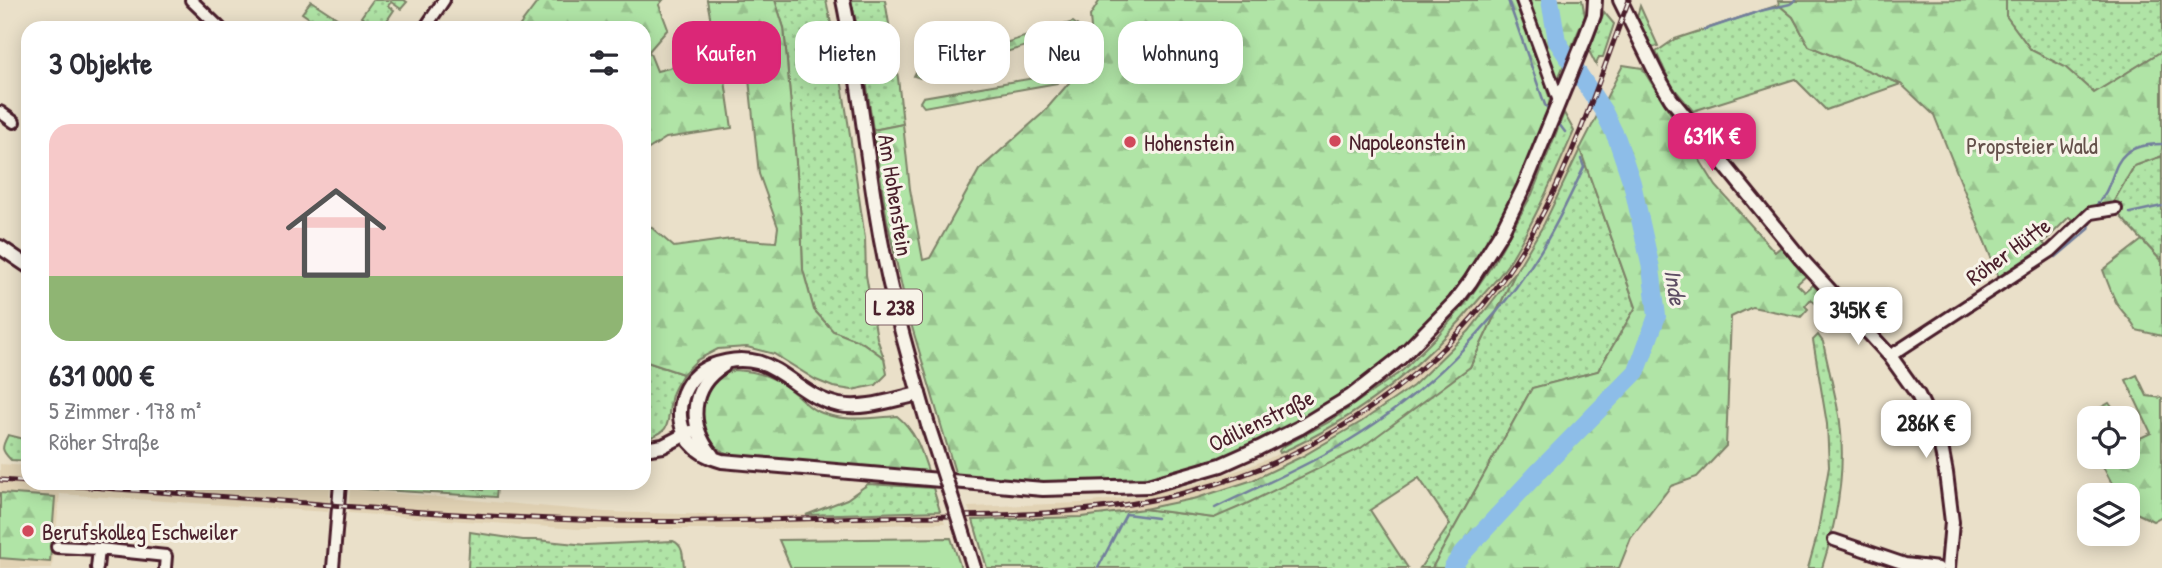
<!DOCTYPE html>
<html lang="de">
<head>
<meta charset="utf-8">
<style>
	:root { --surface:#fff; --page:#f2f2f3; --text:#2b2b33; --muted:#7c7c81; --line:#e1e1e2; --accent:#db2777 }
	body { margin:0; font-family:"Patrick Hand",sans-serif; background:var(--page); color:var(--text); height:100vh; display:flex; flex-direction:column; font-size:26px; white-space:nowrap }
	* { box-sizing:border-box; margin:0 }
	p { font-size:23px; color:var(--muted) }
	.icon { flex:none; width:38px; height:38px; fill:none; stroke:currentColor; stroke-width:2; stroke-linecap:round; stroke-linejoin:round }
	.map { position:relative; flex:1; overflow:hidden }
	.sheet { position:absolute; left:21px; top:21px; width:630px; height:469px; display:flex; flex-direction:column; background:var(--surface); border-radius:21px; box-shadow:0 4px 18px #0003 }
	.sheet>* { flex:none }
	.banner { position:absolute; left:672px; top:21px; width:665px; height:63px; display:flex; gap:14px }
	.tools { position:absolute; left:2077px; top:406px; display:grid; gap:14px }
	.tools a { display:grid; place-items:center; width:63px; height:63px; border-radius:14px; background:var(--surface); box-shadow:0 4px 18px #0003; font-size:35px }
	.price { position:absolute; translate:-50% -60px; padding:0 16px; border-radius:14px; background:#fff; color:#222; font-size:23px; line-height:46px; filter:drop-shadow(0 2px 4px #0008) }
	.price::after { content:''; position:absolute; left:50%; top:42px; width:21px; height:16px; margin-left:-10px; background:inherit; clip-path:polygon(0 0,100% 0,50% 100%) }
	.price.on { background:var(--accent); color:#fff }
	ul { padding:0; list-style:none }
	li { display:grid; align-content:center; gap:14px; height:371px; padding:0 28px }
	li+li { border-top:2px solid var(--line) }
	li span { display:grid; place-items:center; height:217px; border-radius:21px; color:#555 }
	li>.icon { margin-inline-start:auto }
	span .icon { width:126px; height:126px; fill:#fffc; stroke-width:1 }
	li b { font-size:30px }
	h2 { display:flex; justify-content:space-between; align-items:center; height:84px; padding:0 28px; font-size:30px }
	.chip { padding:0 24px; border-radius:21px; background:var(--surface); box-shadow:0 4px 18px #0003; font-size:24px; line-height:63px }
	.chip.on { background:var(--accent); color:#fff }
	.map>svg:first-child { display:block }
	.built { fill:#e1d2b4 }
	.grass { fill:url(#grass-dots); stroke:#7d8268; stroke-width:2 }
	.forest { fill:url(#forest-firs); stroke:#7d8268; stroke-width:2 }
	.green { fill:#b0e4a6; stroke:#7d8268; stroke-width:2 }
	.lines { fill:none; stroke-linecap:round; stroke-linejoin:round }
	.stream { stroke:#727e9c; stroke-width:2.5 }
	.river { stroke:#8dbde8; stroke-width:18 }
	.minor-casing { stroke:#4a1f2b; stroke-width:16 }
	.major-casing { stroke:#4a1f2b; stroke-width:18 }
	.minor { stroke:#f7f3e8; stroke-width:10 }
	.major { stroke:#f7f3e8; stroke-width:12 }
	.rail-casing { stroke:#4a1f2b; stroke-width:5 }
	.rail { stroke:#f7f3e8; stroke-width:2.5; stroke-dasharray:8; stroke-linecap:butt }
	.major-bridge-casing { stroke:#4a1f2b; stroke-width:18; stroke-linecap:butt }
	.major-bridge { stroke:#f7f3e8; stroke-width:12 }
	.poi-dot { fill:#d1495b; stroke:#f7f3e8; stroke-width:2.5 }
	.labels { text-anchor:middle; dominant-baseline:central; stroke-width:6; stroke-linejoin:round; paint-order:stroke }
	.shield { fill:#f7f3e8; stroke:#7e5f64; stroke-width:2 }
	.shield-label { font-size:21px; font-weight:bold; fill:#4a1f2b }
	.poi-label { font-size:23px; fill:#4a1f2b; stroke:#f7f3e8; text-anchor:start }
	.park-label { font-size:23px; fill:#64504a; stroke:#f7f3e8 }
	.street-label { font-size:23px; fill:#4a1f2b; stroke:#f7f3e8 }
	.water-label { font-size:24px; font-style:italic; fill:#5e4e64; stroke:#f7f3e8 }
</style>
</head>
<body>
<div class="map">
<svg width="2162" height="568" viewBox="0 0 2162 568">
	<defs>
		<pattern id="grass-dots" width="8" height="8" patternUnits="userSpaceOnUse" patternTransform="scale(1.75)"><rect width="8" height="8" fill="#b0e4a6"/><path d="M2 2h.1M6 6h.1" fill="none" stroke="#99c38f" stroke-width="1.8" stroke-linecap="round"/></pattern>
		<pattern id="forest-firs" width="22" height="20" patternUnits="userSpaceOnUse" patternTransform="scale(1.75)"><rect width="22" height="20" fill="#b0e4a6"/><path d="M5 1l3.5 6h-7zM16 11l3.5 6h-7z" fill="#99c38f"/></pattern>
	</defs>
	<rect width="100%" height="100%" fill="#eae0c9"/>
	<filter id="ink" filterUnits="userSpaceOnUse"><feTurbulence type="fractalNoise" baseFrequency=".0143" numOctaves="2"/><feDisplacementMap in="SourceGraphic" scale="14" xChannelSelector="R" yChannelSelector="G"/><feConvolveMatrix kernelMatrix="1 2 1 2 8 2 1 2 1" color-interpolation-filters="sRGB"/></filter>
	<g filter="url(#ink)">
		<g class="built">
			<polygon points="1574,131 1580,149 1544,224 1516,271 1469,331 1413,386 1361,422 1303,456 1253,480 1197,498 1144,509 1082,517 973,520 968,507 1083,503 1140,496 1194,484 1248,467 1295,447 1350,414 1406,373 1460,323 1506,267 1534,219"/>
			<polygon points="0,464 28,466 28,483 261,483 330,488 328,512 60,494 52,568 0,568"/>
			<polygon points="350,489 605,512 758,516 940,511 945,523 765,529 578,529 348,513"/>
		</g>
		<g class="grass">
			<polygon points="373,0 404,0 407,2 401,9 391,2 388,6 394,10 382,28 377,28 361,17"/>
			<polygon points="775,0 826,0 836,47 849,128 865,238 866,275 877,338 884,358 863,343 833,331 814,310 803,270 801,219 784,28"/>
			<polygon points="851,0 885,0 898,78 903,124 873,130 861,43"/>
			<polygon points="2006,0 2162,0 2162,51 2094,93 2065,67 2031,50 2006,16"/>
			<polygon points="311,1 346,24 343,28 317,28 319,25 302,13"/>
			<polygon points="1779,5 1793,17 1809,46 1901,84 1826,110 1795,79 1693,111 1672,86 1656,52 1675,39"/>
			<polygon points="1640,6 1658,46 1652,48 1637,17"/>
			<polygon points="1604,12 1614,24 1603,57 1599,57 1596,65 1589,51"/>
			<path d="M1564,113L1574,131C1554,176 1534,222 1508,264C1500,276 1490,287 1481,297C1428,362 1357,419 1280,453L1279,451L1282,447L1329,422L1403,370L1438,335L1466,303L1493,264L1532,194Z"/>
			<polygon points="1580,149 1636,307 1598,371 1532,388 1432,568 1420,568 1450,524 1419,478 1370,510 1408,568 987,568 973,520 1082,517 1144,509 1214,518 1470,367 1516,271 1544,224"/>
			<polygon points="2162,156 2162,262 2111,206 2134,166"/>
			<path d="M1818,335L1823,342C1828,368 1836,395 1840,422C1846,471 1837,521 1822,568H1808L1817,536L1829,467L1827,424L1813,340Z"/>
			<path d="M644,361L683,374C679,381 674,388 672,395C665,421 676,431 644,439Z"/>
			<path d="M8,435L20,438L28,444V461L11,460C1,450 1,448 8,435Z"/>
			<polygon points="350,483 467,483 466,487 483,490 485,483 493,483 493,486 497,487 496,497 365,489 350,487"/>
			<polygon points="868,484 933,488 940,511 806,515 847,499"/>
			<path d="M470,532L523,540H537L586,545L673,541C684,545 683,558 684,568H468Z"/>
		</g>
		<g class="forest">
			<polygon points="539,0 663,0 659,5 668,29 649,51 657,71 685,64 703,45 724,74 732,128 666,138 644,152 644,28 518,28"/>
			<polygon points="707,0 775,0 784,28 801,219 803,270 814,310 833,331 863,343 884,358 887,374 876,385 852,390 833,387 816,380 774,354 747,347 718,349 697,360 683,374 644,361 644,221 674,247 731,239 776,242 778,227 759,174 749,79 712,27"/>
			<polygon points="1100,0 1516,0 1550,99 1546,116 1520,187 1480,256 1429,323 1355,390 1277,435 1220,460 1148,479 1043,486 957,479 907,310 887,220 873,130 903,124 910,189 923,260 930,258 979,170 1043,113 1093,55 1090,16"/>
			<polygon points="1527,0 1582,0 1585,16 1557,81"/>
			<polygon points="2006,0 2006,16 2031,50 2065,67 2094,93 2162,51 2162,156 2134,166 2111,206 2090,209 2074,221 2069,217 2043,243 2048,248 2000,280 1934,115 1901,84 1809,46 1793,17 1779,5 1778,1"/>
			<polygon points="1073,22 1078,26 1076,31 920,78 914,76 917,70"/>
			<polygon points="1623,65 1642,68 1716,186 1775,252 1782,246 1806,276 1797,284 1805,292 1813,285 1823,295 1815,303 1811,299 1805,306 1808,309 1801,317 1752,307 1731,317 1726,446 1697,477 1671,486 1631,538 1619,568 1432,568 1532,388 1598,371 1636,307 1580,149"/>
			<polygon points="1057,74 1060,79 1057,83 924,107 920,102 923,97"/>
			<path d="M2142,240L2162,262V336L2136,330C2134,322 2122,313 2116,302C2111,292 2107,281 2103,270Z"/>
			<polygon points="1516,271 1470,367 1361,448 1244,505 1214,518 1144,509 1197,498 1253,480 1303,456 1361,422 1413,386 1469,331"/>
			<path d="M734,370C758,371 776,377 794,393C801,398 807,406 815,410C841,423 869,418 897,416C917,432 922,453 930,477L738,456C733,455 727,453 722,451C701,440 694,408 707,389C713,379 724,374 734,370Z"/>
			<polygon points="2137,375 2147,396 2162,398 2162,516 2153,521 2128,509 2128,495 2118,495 2098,457 2128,457 2128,429 2136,440 2151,433 2126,380"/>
			<polygon points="2109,403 2120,418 2098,418 2093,412"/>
			<polygon points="0,493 55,497 50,562 0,558"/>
		</g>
		<polygon class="green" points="951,538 961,568 791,568 779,540"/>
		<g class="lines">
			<g class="stream">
				<polyline points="1508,0 1545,105 1550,111"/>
				<polyline points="1704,30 1760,11 1790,4 1796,0"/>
				<polyline points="1556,120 1565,132"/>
				<path d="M2093,209C2124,179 2102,145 2162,144"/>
				<polyline points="2130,213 2162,206"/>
				<polyline points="2056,257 2089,229 2091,219"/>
				<path d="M1215,508C1259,486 1306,467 1348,441C1424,395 1493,327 1540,252C1557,225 1570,196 1584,167L1581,159"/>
				<polyline points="1098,568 1126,514 1157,518"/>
			</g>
			<polyline class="river" points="1452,568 1461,555 1541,469 1637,371 1657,316 1651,268 1632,183 1617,139 1604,112 1557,41 1550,0"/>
			<defs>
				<g id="minor">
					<polyline points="191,0 220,28"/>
					<polyline points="1522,0 1559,101"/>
					<polyline points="425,28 444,0"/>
					<polyline points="0,112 14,122"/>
					<polyline points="1890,356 2051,251 2091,213 2116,209"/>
					<polyline points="1834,540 1905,564 1938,568"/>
					<polyline points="57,547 99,549"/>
					<polyline points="97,568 99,549 166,556 165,568"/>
					<polyline points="333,568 340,483"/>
				</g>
				<g id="major">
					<path d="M843,0C858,72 865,145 877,217C888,288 908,356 928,425"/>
					<polyline points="1620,0 1657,75 1671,99 1801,259 1890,356 1918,395 1940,441 1946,473 1952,522 1948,568"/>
					<polyline points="0,247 28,266"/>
					<path d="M919,394C894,399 865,410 839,405C790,395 773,342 711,366C681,377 670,417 690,442C698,452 710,458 722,461L1043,489L1148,486L1221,465L1259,448L1299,428L1350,397L1400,358L1455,302L1470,282L1502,231L1524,187L1586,36L1594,15L1595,0"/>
					<polyline points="644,449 663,446 690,432"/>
					<path d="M712,455C688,426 689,387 723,366"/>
					<polyline points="961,526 974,568"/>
				</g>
			</defs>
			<use href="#minor" class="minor-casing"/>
			<use href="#major" class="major-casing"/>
			<use href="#minor" class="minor"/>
			<use href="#major" class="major"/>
			<defs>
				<g id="rail">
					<polyline points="0,480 28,482"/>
					<path d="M36,483C138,491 240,497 342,506C432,513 522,519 611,521C698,523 785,519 872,517C979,515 1090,519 1195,490C1286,466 1367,418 1436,355C1545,254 1579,134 1629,0"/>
				</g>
			</defs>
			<use href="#rail" class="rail-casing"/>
			<use href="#rail" class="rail"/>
			<defs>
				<polyline id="major-bridge" points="928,425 961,526"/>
			</defs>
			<use href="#major-bridge" class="major-bridge-casing"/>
			<use href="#major-bridge" class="major-bridge"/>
		</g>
	</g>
	<g class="poi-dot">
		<circle cx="1335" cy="141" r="7"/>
		<circle cx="1130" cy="142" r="7"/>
		<circle cx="28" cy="531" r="7"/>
	</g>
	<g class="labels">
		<rect class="shield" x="866" y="289.5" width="56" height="35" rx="5"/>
		<g class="shield-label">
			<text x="894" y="307">L 238</text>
		</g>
		<g class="poi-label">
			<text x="1349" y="141">Napoleonstein</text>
			<text x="1144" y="142">Hohenstein</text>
			<text x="42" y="531">Berufskolleg Eschweiler</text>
		</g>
		<g class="park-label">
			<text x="2032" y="145">Propsteier Wald</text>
		</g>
		<g class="street-label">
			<text transform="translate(896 195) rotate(81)">Am Hohenstein</text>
			<text transform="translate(2008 251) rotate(-36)">Röher Hütte</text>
			<text transform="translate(1261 420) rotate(-26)">Odilienstraße</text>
		</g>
		<g class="water-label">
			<text transform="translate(1676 287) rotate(81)">Inde</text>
		</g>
	</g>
</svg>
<div class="tools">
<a><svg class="icon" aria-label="locate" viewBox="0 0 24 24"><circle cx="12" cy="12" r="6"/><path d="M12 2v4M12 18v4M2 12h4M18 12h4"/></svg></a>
<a><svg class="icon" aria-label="layers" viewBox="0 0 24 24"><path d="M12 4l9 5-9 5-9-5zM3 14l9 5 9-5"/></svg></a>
</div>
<b class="price on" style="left:1712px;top:173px">631K €</b>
<b class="price" style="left:1858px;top:347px">345K €</b>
<b class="price" style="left:1926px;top:460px">286K €</b>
<div class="banner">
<a class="chip on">Kaufen</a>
<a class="chip">Mieten</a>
<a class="chip">Filter</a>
<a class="chip">Neu</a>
<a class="chip">Wohnung</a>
</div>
<section class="sheet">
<h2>3 Objekte<svg class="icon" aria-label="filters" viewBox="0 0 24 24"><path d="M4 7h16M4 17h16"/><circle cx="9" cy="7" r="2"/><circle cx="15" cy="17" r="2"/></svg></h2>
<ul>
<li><span style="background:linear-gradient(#f6c9c9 70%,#8fb573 0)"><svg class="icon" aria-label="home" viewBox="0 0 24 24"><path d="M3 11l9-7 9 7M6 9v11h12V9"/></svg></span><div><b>631 000 €</b><p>5 Zimmer · 178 m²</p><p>Röher Straße</p></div></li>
</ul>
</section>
</div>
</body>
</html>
